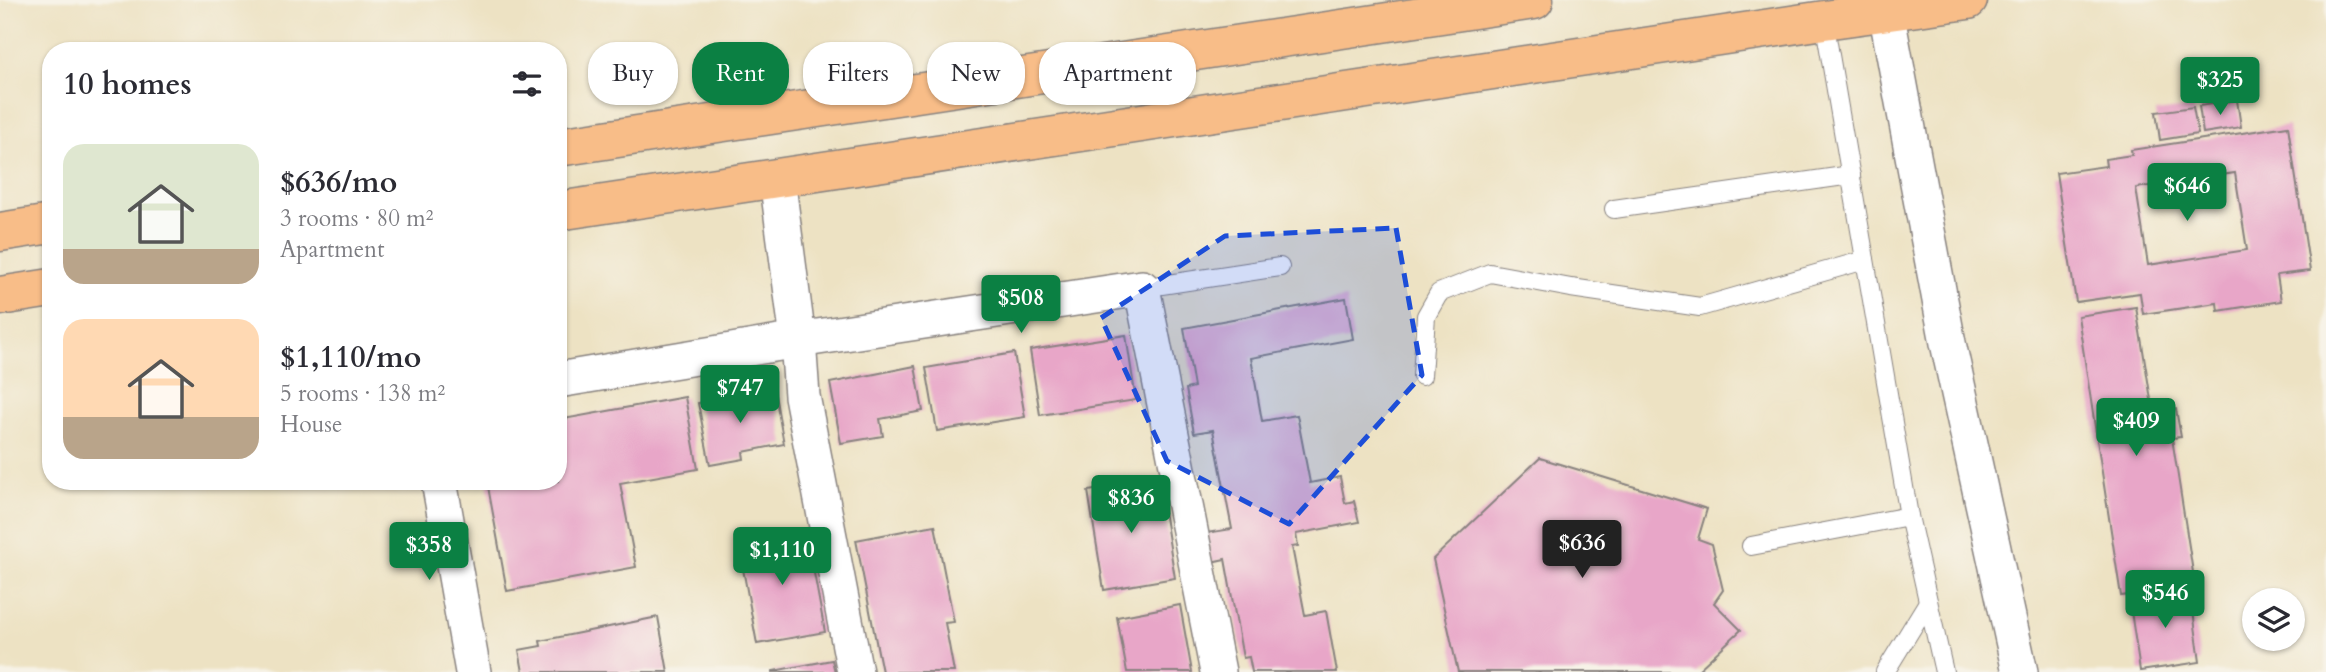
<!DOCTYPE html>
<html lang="en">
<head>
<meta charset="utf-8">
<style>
	:root { --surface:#fff; --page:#f2f2f3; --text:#2b2b33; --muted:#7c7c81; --accent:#0b8043 }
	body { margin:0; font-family:Cardo,serif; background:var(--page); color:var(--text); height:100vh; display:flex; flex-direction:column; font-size:26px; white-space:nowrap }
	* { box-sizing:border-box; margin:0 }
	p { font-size:23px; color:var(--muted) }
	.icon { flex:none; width:38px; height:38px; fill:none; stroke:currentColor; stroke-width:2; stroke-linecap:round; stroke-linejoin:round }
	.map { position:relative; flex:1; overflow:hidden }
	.details { position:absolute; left:42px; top:42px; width:525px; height:448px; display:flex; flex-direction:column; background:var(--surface); border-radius:28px; box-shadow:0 2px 5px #0004 }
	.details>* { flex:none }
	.guide { position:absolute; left:588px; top:42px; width:665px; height:63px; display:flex; gap:14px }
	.controls { position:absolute; left:2242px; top:588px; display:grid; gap:14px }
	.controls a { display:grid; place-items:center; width:63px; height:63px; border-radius:50%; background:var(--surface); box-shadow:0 2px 5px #0004; font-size:35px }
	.price { position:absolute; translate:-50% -60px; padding:0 16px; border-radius:7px; background:var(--accent); color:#fff; font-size:23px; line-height:46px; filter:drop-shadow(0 2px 4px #0008) }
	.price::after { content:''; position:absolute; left:50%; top:42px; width:21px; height:16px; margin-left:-10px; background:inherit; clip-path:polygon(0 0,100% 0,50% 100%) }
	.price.on { background:#222; color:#fff }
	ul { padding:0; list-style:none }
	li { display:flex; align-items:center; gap:21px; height:175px; padding:0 21px }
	li span { display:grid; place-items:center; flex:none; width:196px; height:140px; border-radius:21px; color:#555 }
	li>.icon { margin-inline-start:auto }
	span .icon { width:84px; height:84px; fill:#fffc; stroke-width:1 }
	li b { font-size:30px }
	h2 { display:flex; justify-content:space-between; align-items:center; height:84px; padding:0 21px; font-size:30px }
	.tag { padding:0 24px; border-radius:28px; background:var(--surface); box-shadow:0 2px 5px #0004; font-size:24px; line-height:63px }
	.tag.on { background:var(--accent); color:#fff }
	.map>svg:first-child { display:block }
	.building { fill:#e8a6c8; fill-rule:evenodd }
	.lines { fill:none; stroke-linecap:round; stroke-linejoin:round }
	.lane-casing { stroke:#88827f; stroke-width:20 }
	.street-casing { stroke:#88827f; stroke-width:38 }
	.highway-casing { stroke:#88827f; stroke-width:41 }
	.lane { stroke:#fff; stroke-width:18 }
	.street { stroke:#fff; stroke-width:35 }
	.highway { stroke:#f8bd88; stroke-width:38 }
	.marked { fill:#1d4ed8; fill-opacity:0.2; stroke:#1d4ed8; stroke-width:5; stroke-dasharray:14 9; stroke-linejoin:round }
</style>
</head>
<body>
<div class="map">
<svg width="2326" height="672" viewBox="0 0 2326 672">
	<rect width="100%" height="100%" fill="#f7f3e8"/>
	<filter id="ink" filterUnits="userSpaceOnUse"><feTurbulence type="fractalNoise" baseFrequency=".0143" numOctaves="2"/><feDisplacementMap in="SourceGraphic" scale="14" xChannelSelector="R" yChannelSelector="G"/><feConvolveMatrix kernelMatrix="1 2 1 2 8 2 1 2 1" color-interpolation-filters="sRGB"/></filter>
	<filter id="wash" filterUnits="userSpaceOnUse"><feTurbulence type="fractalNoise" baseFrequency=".00686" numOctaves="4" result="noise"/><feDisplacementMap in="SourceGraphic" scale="28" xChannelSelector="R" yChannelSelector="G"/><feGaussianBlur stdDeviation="1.57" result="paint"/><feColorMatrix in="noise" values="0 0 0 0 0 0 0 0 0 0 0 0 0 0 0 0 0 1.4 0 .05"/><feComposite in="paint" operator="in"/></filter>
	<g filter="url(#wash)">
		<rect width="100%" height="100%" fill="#ede2c3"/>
		<g id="blocks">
			<g class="building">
				<polygon points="2237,100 2241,127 2203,133 2199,106"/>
				<polygon points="2193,107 2198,134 2160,140 2156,112"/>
				<path d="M2288,126L2310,271L2277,275L2281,301L2218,311L2217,303L2143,314L2140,293L2076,302L2056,173L2106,166L2105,159L2132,155L2131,150ZM2235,173L2247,250L2148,265L2136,188Z"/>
				<polygon points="1346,298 1353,339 1251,358 1262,421 1297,415 1310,483 1340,477 1345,503 1354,501 1359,522 1296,534 1298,546 1292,547 1305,615 1326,611 1337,672 1252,672 1249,657 1243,658 1225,559 1211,562 1206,533 1232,529 1213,430 1194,433 1186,389 1194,387 1184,328"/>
				<polygon points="2136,307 2153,412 2176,409 2181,437 2172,438 2195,585 2121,596 2078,316"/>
				<polygon points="1126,335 1136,400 1040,415 1030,350"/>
				<polygon points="1014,353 1025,417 937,431 926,368"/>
				<polygon points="915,366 923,411 880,419 883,436 841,443 830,383"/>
				<polygon points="774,389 784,444 743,452 744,459 710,465 698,403"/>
				<polygon points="685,397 698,469 620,483 636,567 507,591 487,481 558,481 558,420"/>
				<polygon points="1540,458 1707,509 1698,539 1712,544 1723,590 1714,603 1741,630 1696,672 1458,672 1433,559"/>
				<polygon points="1159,480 1175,578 1104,590 1088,491"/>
				<polygon points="935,525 954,622 945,623 954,672 882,672 856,540"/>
				<polygon points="806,530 825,632 757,644 738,542"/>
				<polygon points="2190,589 2200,662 2140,671 2129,598"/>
				<polygon points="1180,605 1192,672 1127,672 1117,617"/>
				<polygon points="658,617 668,672 523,672 519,650 541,646 540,641"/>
				<polygon points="832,660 835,672 773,672 773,671"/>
			</g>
		</g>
	</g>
	<g filter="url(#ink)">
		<use href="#blocks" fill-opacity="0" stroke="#88827f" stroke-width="2"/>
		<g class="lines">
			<defs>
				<g id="lane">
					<polyline points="1824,20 1909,516 1944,672"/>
					<polyline points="1614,209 1851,175"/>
					<polyline points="1142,288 1280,267"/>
					<polyline points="1422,376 1426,316 1439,293 1490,273 1571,288 1700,307 1865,260"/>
					<polyline points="1751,546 1909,516"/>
					<polyline points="1885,672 1928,602"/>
				</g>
				<g id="street">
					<polyline points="1886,11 1948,343 2020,672"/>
					<polyline points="777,178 798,340 802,396 855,672"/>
					<polyline points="558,380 798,340 1142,288 1218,672"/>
					<polyline points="439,481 473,672"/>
				</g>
				<g id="highway">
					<polyline points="558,147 1534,0"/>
					<polyline points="558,211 1824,20 1968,0"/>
					<polyline points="0,232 51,224"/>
					<polyline points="0,296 51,288"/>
				</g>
			</defs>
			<use href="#lane" class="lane-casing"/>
			<use href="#street" class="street-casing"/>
			<use href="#highway" class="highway-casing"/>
			<use href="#lane" class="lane"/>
			<use href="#street" class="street"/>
			<use href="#highway" class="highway"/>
		</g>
	</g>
	<path class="marked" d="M1396,228L1422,375L1289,524L1167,461L1101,318L1225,236Z"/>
</svg>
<div class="controls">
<a><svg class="icon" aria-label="layers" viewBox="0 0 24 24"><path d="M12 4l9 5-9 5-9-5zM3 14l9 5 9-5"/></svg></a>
</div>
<b class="price" style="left:2220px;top:117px">$325</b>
<b class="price" style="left:2187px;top:223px">$646</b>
<b class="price" style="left:1021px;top:335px">$508</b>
<b class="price" style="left:740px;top:425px">$747</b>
<b class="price" style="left:2136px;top:458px">$409</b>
<b class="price" style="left:1131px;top:535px">$836</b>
<b class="price on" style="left:1582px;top:580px">$636</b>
<b class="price" style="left:429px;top:582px">$358</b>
<b class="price" style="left:782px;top:587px">$1,110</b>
<b class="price" style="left:2165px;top:630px">$546</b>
<div class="guide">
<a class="tag">Buy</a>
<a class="tag on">Rent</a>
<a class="tag">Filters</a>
<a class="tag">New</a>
<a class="tag">Apartment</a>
</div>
<section class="details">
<h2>10 homes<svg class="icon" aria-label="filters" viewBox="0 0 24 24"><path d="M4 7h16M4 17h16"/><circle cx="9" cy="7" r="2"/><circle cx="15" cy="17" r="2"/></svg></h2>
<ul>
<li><span style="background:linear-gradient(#dfe7d0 75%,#b9a48a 0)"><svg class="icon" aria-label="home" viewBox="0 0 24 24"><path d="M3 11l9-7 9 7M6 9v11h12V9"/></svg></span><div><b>$636/mo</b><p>3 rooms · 80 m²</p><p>Apartment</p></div></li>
<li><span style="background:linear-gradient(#ffd9b3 70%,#b9a48a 0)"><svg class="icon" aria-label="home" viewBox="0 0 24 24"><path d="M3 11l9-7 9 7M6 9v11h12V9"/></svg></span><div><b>$1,110/mo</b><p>5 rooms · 138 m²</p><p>House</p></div></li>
</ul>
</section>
</div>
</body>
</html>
